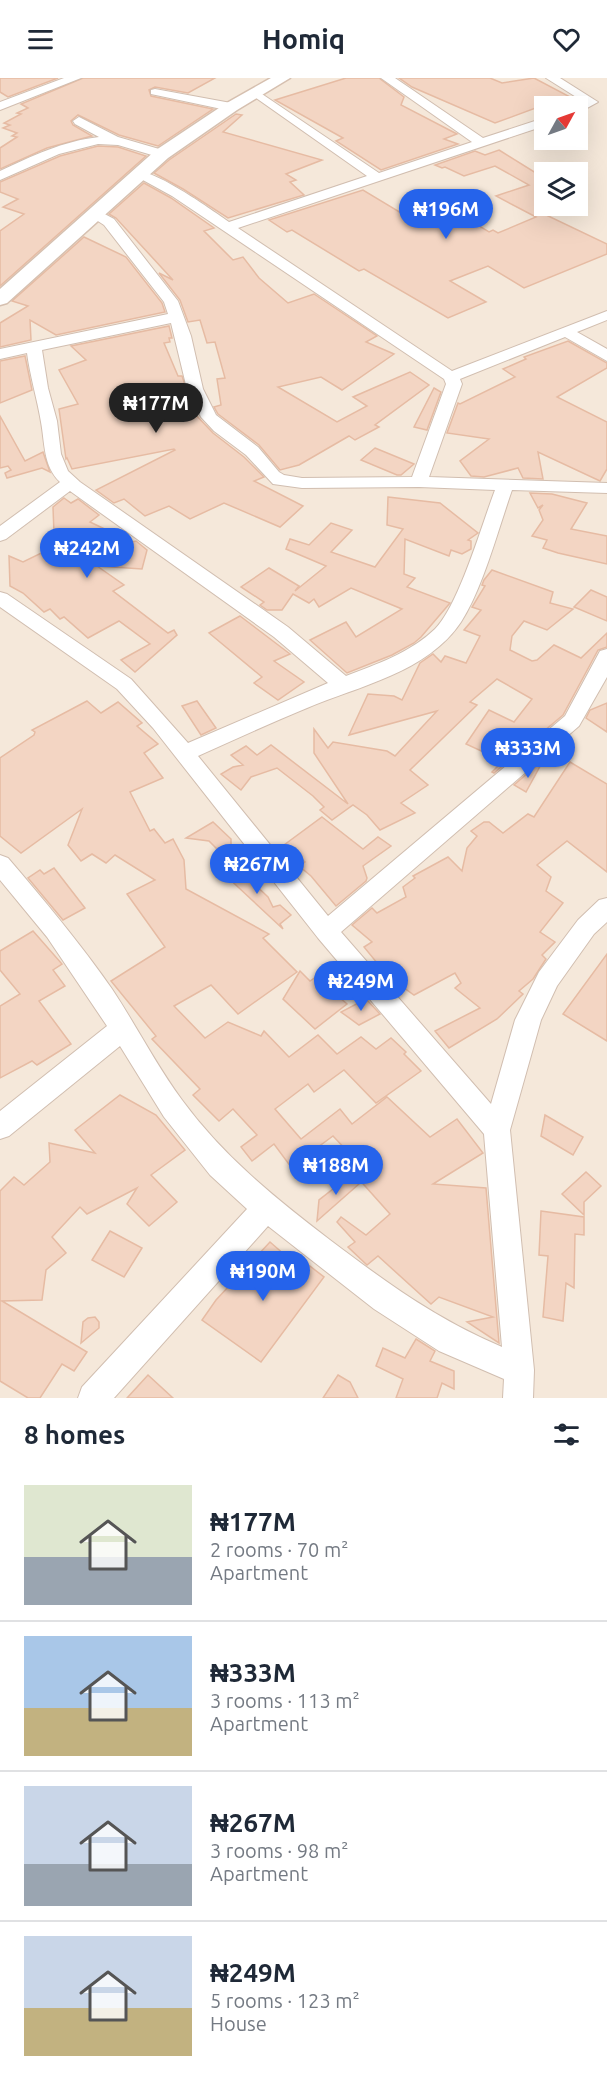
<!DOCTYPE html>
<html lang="en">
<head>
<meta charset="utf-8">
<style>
	:root { --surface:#fff; --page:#f6f6f7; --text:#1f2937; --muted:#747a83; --line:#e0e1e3; --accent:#2563eb }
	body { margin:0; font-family:Ubuntu,sans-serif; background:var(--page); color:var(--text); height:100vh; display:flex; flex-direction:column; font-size:22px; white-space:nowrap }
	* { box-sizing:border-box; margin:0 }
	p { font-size:20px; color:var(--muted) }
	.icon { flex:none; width:33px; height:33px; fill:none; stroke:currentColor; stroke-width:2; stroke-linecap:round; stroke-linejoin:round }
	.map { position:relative; height:1320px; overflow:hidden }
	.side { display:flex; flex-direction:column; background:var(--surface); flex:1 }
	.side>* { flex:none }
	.needle { width:39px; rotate:50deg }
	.buttons { position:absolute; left:534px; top:18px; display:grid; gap:12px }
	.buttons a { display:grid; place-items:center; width:54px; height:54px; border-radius:0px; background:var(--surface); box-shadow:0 6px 24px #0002; font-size:30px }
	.price { position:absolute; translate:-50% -51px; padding:0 14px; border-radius:21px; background:var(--accent); color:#fff; font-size:20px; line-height:39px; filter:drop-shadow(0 2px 3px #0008) }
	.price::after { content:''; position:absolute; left:50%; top:36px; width:18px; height:14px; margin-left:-9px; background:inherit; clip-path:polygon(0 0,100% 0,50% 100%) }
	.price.selected { background:#222; color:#fff }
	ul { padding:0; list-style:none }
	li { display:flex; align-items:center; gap:18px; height:150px; padding:0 24px }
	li+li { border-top:2px solid var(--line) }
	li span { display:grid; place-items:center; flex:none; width:168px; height:120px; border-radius:0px; color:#555 }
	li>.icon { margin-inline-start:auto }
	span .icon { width:72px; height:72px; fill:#fffc; stroke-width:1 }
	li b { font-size:26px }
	h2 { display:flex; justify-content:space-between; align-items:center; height:72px; padding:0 24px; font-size:26px }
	header { display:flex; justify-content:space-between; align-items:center; height:78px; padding:0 24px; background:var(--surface); font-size:27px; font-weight:700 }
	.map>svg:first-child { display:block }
	.residential { fill:#f5e8da; fill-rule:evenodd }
	.building { fill:#f3d5c3; stroke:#e6bba3; stroke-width:1.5 }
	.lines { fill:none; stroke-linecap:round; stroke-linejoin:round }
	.street-casing { stroke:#d1beb0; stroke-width:2 }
	.secondary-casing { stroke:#d6c0b0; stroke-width:3 }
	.street { fill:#fff; fill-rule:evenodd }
	.secondary { fill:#fff; fill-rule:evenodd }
</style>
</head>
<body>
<header><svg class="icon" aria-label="menu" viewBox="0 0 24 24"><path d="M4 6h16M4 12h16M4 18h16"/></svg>Homiq<svg class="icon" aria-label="heart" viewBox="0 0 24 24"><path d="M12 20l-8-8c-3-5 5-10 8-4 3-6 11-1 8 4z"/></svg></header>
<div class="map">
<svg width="607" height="1320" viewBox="0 0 607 1320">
	<rect width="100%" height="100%" fill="#fdf6ec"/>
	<path class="residential" d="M0,0H607V1320H0ZM544,28H578V62H544ZM544,94H578V128H544Z"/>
	<g class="building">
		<polygon points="0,0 58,0 8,19 0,14"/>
		<polygon points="83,0 215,0 188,15 155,9 149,12 151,18 213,31 158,68 119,57 78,37 71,43 73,47 92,58 47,70 0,91 0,70 17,59 12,58 17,55 3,50 10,47 4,45 21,36 17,35 28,30 21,26"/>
		<polygon points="346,0 379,0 404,19 401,27 457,56 444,61 458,66 381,92 336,63 343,60 275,22"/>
		<polygon points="399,0 490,0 502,5 534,0 574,21 554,28 549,25 495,45 412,9"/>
		<polygon points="236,36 242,37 223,54 322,82 286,96 296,102 290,104 304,117 228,140 183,111 154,95 169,82"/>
		<polygon points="98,68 118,69 146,78 0,208 0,153 24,136 3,129 18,121 0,114 0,104 60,78"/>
		<polygon points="499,72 544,100 544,136 607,166 607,176 524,210 488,188 450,203 486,224 448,240 364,191 359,193 292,152 287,154 269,142 363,112 411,141 448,129 489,154 493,152 498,155 536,139 496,118 529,107 495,88 464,98 445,89 442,90 435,87 475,73 485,77"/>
		<polygon points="144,105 171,120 214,150 204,153 233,182 243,179 259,200 288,225 314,216 377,258 366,264 394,276 342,312 321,299 278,309 337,344 367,328 353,319 410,294 429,307 375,347 379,349 355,362 349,358 299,387 280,392 259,367 218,336 214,329 221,327 217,301 225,300 215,264 207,265 200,242 188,244 180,222 159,195 173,202 116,140 109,136"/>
		<polygon points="84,159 126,179 162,225 165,234 56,257 30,242 31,262 0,269 0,245 28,228 12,223"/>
		<polygon points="169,248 172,260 169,260 170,264 164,265 178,298 182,298 195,336 213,355 244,379 264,399 254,403 303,428 280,449 224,425 190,441 169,428 145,438 124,421 114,425 96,412 175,372 174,371 72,391 67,380 66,381 59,331 78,326 59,292 86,282 71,268"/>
		<polygon points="568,263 607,285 607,290 557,319 607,344 607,391 600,403 538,374 543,401 523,400 518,390 484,399 471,398 460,383 489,361 447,355 458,325 460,326 515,299 503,291 526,281 524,279"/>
		<polygon points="25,278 32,312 0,325 0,283"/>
		<polygon points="434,310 441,314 427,352 414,349"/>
		<polygon points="0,338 25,383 43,374 50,394 42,390 7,400 5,395 11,392 8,388 0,390"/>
		<polygon points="375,370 414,386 401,397 397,397 361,382"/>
		<polygon points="530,415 552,416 587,425 571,451 607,458 607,486 558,475 543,470 547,462 532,458 543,442 539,432 543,427 538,430"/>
		<polygon points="388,419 440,425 478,455 468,462 471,463 471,471 462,476 451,472 449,478 405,461 404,496 415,500 407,509 450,525 421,559 414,565 392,577 347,595 310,562 346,544 356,559 402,531 351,510 319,529 314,521 309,525 293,516 282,532 267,532 260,527 264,524 241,509 269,490 299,508 295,513 326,488 286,471 290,461 309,467 331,445 352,452 331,474 375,489 403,451 387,447"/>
		<polygon points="64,420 71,425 78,421 99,437 90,444 132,464 136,463 147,472 142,491 97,488 124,507 113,513 168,555 174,552 177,557 135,594 121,582 150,566 119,543 88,560 64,539 60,541 50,531 44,534 23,515 10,508 9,478 23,484 56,468 50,458 54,456 53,429"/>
		<polygon points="492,492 553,514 550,525 573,531 547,552 524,543 512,558 510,572 532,583 537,582 554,567 581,580 607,555 607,569 598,572 563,637 494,695 492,694 503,683 466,666 489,632 514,644 532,621 497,601 470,624 477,627 410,692 428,707 401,725 415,735 380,752 367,737 353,727 332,742 320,732 324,729 313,718 277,690 251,699 241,712 221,696 233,689 243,687 231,677 246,668 257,677 271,667 348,726 314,675 314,651 328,670 333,664 387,673 395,678 437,633 349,657 368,616 394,618 402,622 420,585 433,576 441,584 445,578 466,585 480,558 464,552 481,532 472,529 485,508 482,507 484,502"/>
		<polygon points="591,512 607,519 607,543 574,529"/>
		<polygon points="240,538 290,576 274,583 304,604 278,622 254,605 262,599 209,555"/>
		<polygon points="87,623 101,635 118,624 142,645 137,648 158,666 144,675 163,700 130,714 150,753 154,751 165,765 173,761 184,782 186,811 269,856 263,860 297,894 238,936 211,907 174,928 205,960 228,944 261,958 264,953 289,979 318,957 337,976 361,959 376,971 391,960 406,974 404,976 421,993 376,1025 344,992 314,1014 308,1006 275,1031 301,1061 340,1031 352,1046 387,1019 430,1059 457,1041 483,1075 433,1106 486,1110 499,1265 467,1244 493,1239 439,1219 431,1226 378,1178 367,1187 348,1169 355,1164 337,1144 341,1139 366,1157 390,1136 357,1099 365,1092 333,1058 291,1089 274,1066 252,1083 241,1069 257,1057 233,1031 219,1043 193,1017 200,1011 152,961 156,958 111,903 165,869 127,816 155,802 115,777 106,785 92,776 81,783 68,767 82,731 21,775 0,758 0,680 34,657 35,654 32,652"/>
		<polygon points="197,623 216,650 201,657 182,628"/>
		<polygon points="607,625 607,654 586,640 590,632"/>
		<polygon points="544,681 526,714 514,707"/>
		<polygon points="570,684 607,706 607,794 567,763 537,787 551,799 546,813 563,825 540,854 555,864 542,877 546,881 533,901 519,913 523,916 497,941 449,970 435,953 480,930 455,910 461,905 455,895 414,917 404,910 400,913 364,869 372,864 352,847 372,830 377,835 406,819 403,809 415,800 413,798 448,779 462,793 467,770 477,758 471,753 484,744 489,744 503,755 528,736 534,739"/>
		<polygon points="322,739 363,771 378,759 391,768 363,788 367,800 366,803 336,828 311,798 299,788 305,784 284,767"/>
		<polygon points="213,744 231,761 231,768 220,774 209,763 186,760"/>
		<polygon points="233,786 268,819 273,829 280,827 291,837 280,846 283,851 224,796"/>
		<polygon points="54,790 85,830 63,842 28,800 40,792 44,796"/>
		<polygon points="33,853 62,886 53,892 65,908 39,923 71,966 37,987 32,983 0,1000 0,928 20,916 0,892 0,873"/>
		<polygon points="607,876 607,963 563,936"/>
		<polygon points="300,893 310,903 316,899 347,926 315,951 283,921"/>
		<polygon points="366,921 380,936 359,947 341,934"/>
		<polygon points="120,1017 156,1037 185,1072 151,1097 177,1124 149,1148 127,1126 137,1110 87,1136 80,1129 52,1159 66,1175 46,1192 42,1222 2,1223 87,1274 74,1293 62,1286 40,1320 28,1320 0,1303 0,1113 14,1099 24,1107 50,1084 49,1065 95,1075 75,1052"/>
		<polygon points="545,1037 583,1059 573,1077 541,1058"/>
		<polygon points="586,1094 601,1108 584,1124 584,1137 562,1116"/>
		<polygon points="351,1097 359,1106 317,1143 319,1122"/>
		<polygon points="541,1133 584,1139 584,1157 575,1156 574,1210 566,1205 563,1243 543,1239 548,1178 539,1177"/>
		<polygon points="110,1153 142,1170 124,1199 92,1182"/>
		<polygon points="270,1164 301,1191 306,1185 324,1199 261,1284 202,1242 216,1222"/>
		<polygon points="95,1239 99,1244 99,1250 81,1265 83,1244 88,1240"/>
		<polygon points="416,1261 435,1273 430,1283 454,1293 454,1311 442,1305 437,1320 396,1320 403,1301 376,1288 383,1270 405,1280"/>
		<polygon points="148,1297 173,1320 127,1320"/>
		<polygon points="338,1297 350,1304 358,1320 323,1320"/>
	</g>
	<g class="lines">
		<defs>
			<g id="street">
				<polygon points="64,0 81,0 0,32 0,24"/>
				<path d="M381,0H395L483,60L544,40V48L238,150L452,293L607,233V242L577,254L607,271V283L565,259L460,301L462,306L429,399L607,405V415L512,412C498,452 483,510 461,544C428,594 359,608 307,630C270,645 234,662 198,678L328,838L565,638L600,573L607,571V599L579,648L341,854L491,1026L515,942L539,894L578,842L599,822L607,820V844L594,856L557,908L541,942L510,1052L534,1292L533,1320H503L504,1301L439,1273L374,1231L268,1148L114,1320H78L82,1309L247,1131L210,1097L164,1039L120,968L9,1058L0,1061V1033L107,948L47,859L0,802V777L8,780C44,822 80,865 112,911C136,947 156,987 182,1022C223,1078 275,1120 330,1162C387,1205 436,1241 502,1269L484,1056L318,860L153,650L117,611L0,529V514L7,516L131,601L188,665L328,605L274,559L70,413L6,461L0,463V448L60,404C43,388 45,365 41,344C37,320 30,298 27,275L0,281V271L168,236L164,224L104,147L87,136L89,133H99L114,141L178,223L191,258L203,311L216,337L258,369L279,394L284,397L302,400L412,399L446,306L444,301L172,118L132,96L133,93C152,89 212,132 229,144L367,98L252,17V13L256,12L379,95L472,64ZM171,245L187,311L201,339L214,353L246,377L273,406L302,410L419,409L495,412C482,446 459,527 435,551C410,575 377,586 346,598L288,549L80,404L68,393L61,376L57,343L48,310L42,272Z"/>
				<polygon points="546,0 560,0 598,24 578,35 578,28 576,28 584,24"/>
				<polygon points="155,11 231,25 237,29 231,33 151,16 151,12"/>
				<path d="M79,39L118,59L166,73L168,76L162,80L118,67L98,66L59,76L0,102V93C32,78 63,63 99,59L75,46L73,43Z"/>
			</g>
			<polygon id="secondary" points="271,0 290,0 237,32 168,80 7,225 0,227 0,211 156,72 225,26"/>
		</defs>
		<use href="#street" class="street-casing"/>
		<use href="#secondary" class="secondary-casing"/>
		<use href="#street" class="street"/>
		<use href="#secondary" class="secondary"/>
	</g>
</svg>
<div class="buttons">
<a><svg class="needle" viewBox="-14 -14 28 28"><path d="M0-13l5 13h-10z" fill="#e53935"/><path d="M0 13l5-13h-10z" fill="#747a83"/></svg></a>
<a><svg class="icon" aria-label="layers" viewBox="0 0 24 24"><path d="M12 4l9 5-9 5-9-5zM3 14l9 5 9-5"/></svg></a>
</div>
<b class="price" style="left:446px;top:162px">₦196M</b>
<b class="price selected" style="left:156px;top:356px">₦177M</b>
<b class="price" style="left:87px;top:501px">₦242M</b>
<b class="price" style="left:528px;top:701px">₦333M</b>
<b class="price" style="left:257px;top:817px">₦267M</b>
<b class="price" style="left:361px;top:934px">₦249M</b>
<b class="price" style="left:336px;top:1118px">₦188M</b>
<b class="price" style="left:263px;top:1224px">₦190M</b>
</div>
<section class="side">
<h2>8 homes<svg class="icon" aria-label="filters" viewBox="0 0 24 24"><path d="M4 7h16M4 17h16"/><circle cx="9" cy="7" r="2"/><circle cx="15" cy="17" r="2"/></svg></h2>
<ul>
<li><span style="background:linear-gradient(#dfe7d0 60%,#9aa5b1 0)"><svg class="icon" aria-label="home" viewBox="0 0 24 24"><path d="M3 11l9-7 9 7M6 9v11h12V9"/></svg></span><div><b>₦177M</b><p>2 rooms · 70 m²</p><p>Apartment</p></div></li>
<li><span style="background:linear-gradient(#a9c7e8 60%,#c2b280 0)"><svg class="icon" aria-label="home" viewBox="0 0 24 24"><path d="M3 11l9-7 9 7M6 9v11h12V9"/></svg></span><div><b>₦333M</b><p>3 rooms · 113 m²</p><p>Apartment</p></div></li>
<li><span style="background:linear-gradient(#c9d6e8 65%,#9aa5b1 0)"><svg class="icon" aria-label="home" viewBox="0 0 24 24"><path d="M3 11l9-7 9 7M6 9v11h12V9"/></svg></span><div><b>₦267M</b><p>3 rooms · 98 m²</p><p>Apartment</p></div></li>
<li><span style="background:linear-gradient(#c9d6e8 60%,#c2b280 0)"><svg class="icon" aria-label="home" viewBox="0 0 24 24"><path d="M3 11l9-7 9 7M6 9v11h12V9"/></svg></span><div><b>₦249M</b><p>5 rooms · 123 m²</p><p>House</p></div></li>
</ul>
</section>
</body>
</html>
